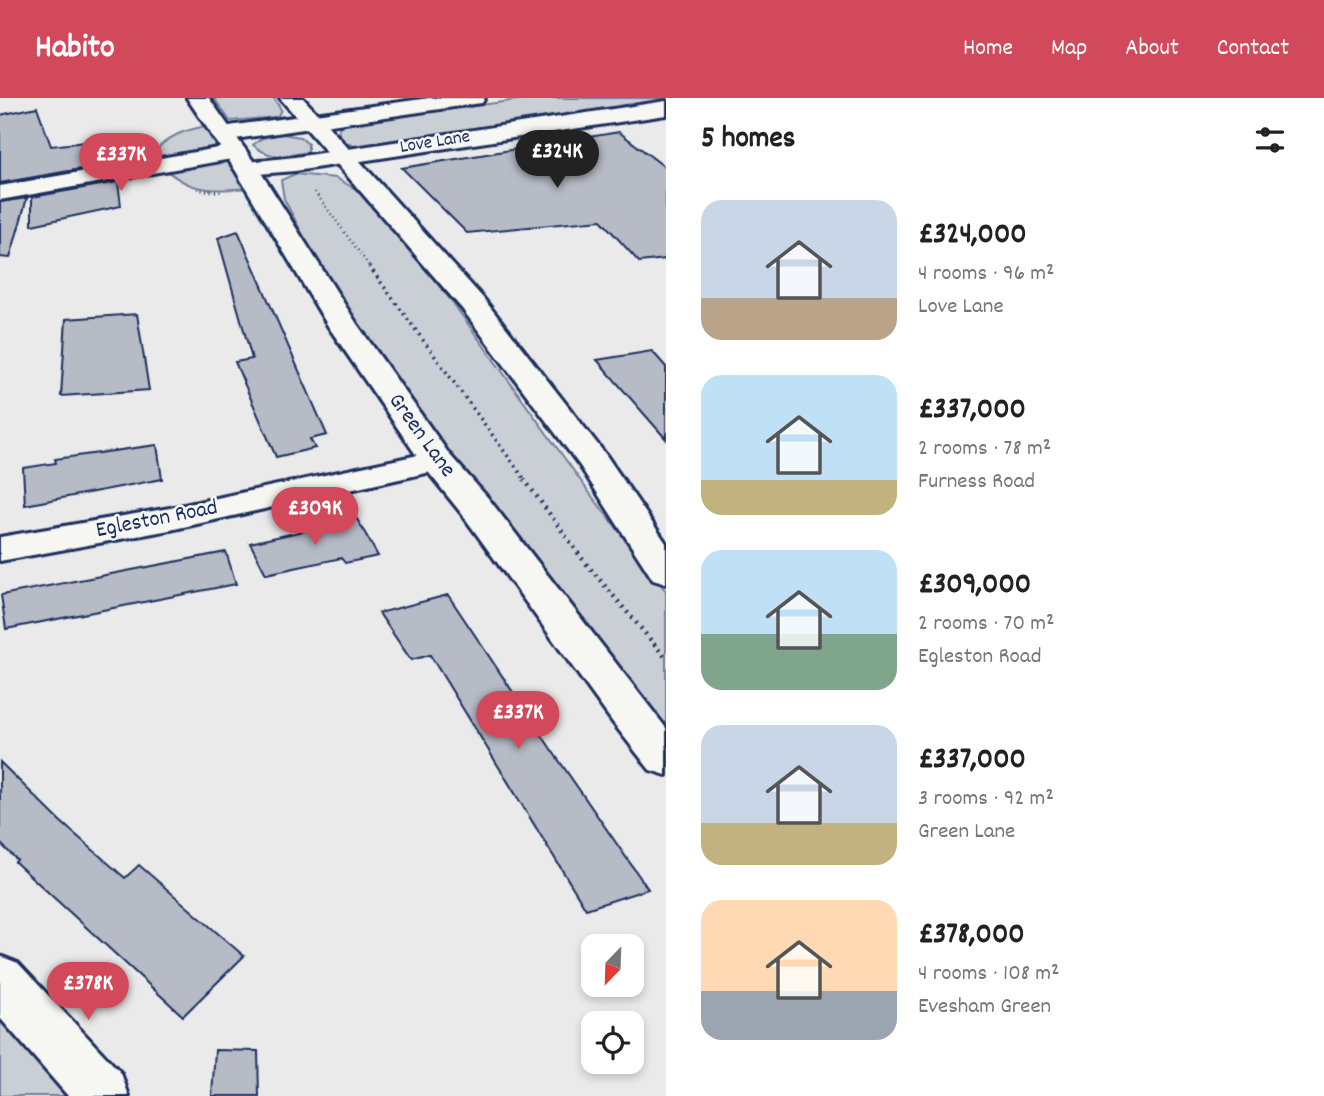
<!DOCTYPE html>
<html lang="en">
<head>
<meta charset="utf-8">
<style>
	:root { --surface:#fff; --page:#f6f6f6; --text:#222; --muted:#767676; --accent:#d1495b }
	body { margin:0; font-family:Dekko,sans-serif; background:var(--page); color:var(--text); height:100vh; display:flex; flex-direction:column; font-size:26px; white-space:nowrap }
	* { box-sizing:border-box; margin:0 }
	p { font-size:23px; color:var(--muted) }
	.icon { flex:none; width:38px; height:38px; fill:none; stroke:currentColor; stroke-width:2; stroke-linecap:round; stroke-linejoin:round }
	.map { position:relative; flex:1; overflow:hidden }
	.drawer { display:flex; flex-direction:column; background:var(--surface); width:658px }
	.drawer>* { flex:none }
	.needle { width:46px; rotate:203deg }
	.controls { position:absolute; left:581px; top:836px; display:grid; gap:14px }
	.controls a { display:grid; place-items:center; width:63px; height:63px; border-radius:14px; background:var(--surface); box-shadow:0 4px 10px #0003; font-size:35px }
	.price { position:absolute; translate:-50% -60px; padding:0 16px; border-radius:24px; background:var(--accent); color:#fff; font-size:23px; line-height:46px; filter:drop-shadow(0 2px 4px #0008) }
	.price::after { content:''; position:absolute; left:50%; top:42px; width:21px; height:16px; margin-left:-10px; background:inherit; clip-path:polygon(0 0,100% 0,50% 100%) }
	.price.selected { background:#222; color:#fff }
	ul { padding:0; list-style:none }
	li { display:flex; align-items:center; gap:21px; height:175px; padding:0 35px }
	li span { display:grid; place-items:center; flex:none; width:196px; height:140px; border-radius:21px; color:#555 }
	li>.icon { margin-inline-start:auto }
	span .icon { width:84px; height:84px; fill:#fffc; stroke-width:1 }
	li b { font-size:30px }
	h2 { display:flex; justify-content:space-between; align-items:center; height:84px; padding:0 35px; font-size:30px }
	header { display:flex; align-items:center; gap:42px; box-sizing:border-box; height:98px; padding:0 35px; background:var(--accent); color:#fff }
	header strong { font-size:33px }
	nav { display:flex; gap:38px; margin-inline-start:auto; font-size:24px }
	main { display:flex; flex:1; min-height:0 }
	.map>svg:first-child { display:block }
	.green { fill:#caced5; stroke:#727e9a; stroke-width:2 }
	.building { fill:#b6bbc6; stroke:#1b2f5e; stroke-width:2 }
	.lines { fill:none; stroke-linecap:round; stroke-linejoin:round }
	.minor-casing { stroke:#1b2f5e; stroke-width:6 }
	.tertiary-casing { stroke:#1b2f5e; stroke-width:6 }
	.secondary-casing { stroke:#1b2f5e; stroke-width:6 }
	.path-far2 { stroke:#1b2f5e; stroke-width:2.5; stroke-dasharray:1 3.5; stroke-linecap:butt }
	.path-far1 { stroke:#1b2f5e; stroke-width:3.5; stroke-dasharray:2 4.5; stroke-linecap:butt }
	.path { stroke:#1b2f5e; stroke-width:4.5; stroke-dasharray:2 5; stroke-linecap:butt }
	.minor { fill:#f6f6f2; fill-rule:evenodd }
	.tertiary { fill:#f6f6f2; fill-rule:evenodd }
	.secondary { fill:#f6f6f2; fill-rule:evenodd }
	.labels { text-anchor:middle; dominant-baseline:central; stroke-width:5; stroke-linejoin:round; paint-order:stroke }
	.far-street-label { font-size:19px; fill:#1b2f5e; stroke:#f6f6f2 }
	.street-label { font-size:23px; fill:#1b2f5e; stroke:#f6f6f2 }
</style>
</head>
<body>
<header>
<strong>Habito</strong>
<nav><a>Home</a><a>Map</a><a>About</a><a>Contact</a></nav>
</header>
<main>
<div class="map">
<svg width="666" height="998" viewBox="0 0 666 998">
	<rect width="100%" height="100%" fill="#e9eae9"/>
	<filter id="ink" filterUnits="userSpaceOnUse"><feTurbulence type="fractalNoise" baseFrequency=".0143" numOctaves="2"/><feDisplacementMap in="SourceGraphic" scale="14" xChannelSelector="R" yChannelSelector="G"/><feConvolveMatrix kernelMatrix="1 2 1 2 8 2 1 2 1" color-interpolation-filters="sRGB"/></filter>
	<g filter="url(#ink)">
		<g class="green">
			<polygon points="214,0 274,0 281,12 277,19 230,23"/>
			<polygon points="532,0 666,0 666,5 355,49 344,43 338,34 341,26"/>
			<path d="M212,27L252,90C202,93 189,95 151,59C165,37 188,31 212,27Z"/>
			<path d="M283,36L300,39L308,46V54C286,58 270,62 253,47L262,40Z"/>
			<polygon points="295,76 336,80 364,96 450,201 591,397 666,493 666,634 485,404 336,200 284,101 281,82"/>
			<polygon points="0,906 61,985 65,998 0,998"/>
		</g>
		<g class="building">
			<polygon points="37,9 51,48 111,41 115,65 0,85 0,17"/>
			<polygon points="619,34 666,70 666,161 639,164 601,122 467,135 402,70"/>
			<polygon points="118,84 121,108 32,127 32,99"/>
			<polygon points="27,100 10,160 0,159 0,104"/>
			<polygon points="238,133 327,337 310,341 315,350 276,359 235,264 252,261 218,140"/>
			<polygon points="137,216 149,292 61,298 66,221"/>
			<polygon points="652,253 666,269 666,341 597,262"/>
			<polygon points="157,347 162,381 25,407 23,370 56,365 55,361"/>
			<polygon points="357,421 378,458 345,465 341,460 266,476 250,445"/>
			<polygon points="226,454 236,486 6,531 1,497"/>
			<polygon points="448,497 551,651 648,791 586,811 430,557 411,562 379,515"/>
			<polygon points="0,664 60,723 125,780 139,767 244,858 183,918 15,764 17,762 0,745"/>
			<polygon points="215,952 258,953 259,998 212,998"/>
		</g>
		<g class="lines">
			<defs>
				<g id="minor">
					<polygon points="437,353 449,356 454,363 449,370 170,432 0,463 0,439 170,410"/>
					<polygon points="0,858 18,865 121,975 129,998 68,998 0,920"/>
				</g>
				<g id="tertiary">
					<polygon points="429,0 485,0 482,5 474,6 222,43 214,41 211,36 214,31 222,29"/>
					<polygon points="666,3 666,17 295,73 246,77 238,75 234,70 238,65 295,59"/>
					<polygon points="235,47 243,49 247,54 243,59 0,102 0,88"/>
				</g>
				<g id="secondary">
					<polygon points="187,0 209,0 258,70 357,226 449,356 488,400 666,630 666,677 650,672 614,626 462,416 425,370 328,228 234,70"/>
					<polygon points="280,0 303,0 483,200 606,357 666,445 666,486 653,482 580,368 463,212"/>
				</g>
			</defs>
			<use href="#minor" class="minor-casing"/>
			<use href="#tertiary" class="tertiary-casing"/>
			<use href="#secondary" class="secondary-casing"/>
			<g class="path-far2">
				<polyline points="197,92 223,94"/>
				<polyline points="315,94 370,169"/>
			</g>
			<polyline class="path-far1" points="369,168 526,383"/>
			<polyline class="path" points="524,381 584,463 666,560"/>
			<use href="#minor" class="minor"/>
			<use href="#tertiary" class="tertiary"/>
			<use href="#secondary" class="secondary"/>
		</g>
	</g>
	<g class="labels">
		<g class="far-street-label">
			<text transform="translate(435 45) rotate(-9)">Love Lane</text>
		</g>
		<g class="street-label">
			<text transform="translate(421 338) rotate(54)">Green Lane</text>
			<text transform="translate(157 422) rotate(-11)">Egleston Road</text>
		</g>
	</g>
</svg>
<div class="controls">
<a><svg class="needle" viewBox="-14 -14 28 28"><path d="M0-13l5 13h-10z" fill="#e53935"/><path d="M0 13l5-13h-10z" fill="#767676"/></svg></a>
<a><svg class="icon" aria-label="locate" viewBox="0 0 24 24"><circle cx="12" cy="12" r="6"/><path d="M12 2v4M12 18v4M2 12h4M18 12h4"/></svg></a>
</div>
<b class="price selected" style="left:557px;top:92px">£324K</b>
<b class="price" style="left:121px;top:95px">£337K</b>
<b class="price" style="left:315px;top:449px">£309K</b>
<b class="price" style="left:518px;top:653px">£337K</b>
<b class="price" style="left:88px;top:924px">£378K</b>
</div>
<section class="drawer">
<h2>5 homes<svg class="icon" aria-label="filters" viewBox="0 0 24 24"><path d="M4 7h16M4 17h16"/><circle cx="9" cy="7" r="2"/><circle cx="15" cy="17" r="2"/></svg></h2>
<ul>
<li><span style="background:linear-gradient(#c9d6e8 70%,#b9a48a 0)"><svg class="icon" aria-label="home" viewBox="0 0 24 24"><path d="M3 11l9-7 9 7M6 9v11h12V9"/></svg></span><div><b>£324,000</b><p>4 rooms · 96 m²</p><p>Love Lane</p></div></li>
<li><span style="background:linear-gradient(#bfe0f5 75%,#c2b280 0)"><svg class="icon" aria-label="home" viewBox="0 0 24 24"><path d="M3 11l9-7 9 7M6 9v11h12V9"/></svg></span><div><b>£337,000</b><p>2 rooms · 78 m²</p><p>Furness Road</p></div></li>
<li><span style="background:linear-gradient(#bfe0f5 60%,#7fa58c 0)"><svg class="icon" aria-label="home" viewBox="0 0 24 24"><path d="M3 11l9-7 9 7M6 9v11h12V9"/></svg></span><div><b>£309,000</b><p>2 rooms · 70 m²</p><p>Egleston Road</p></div></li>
<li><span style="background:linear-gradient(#c9d6e8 70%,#c2b280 0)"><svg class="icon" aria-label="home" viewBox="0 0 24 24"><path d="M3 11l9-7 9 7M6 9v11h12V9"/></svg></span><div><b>£337,000</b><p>3 rooms · 92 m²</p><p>Green Lane</p></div></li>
<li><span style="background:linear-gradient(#ffd9b3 65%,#9aa5b1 0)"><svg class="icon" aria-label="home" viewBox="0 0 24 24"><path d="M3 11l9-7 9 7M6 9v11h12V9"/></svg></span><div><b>£378,000</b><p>4 rooms · 108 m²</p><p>Evesham Green</p></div></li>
</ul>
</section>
</main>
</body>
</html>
